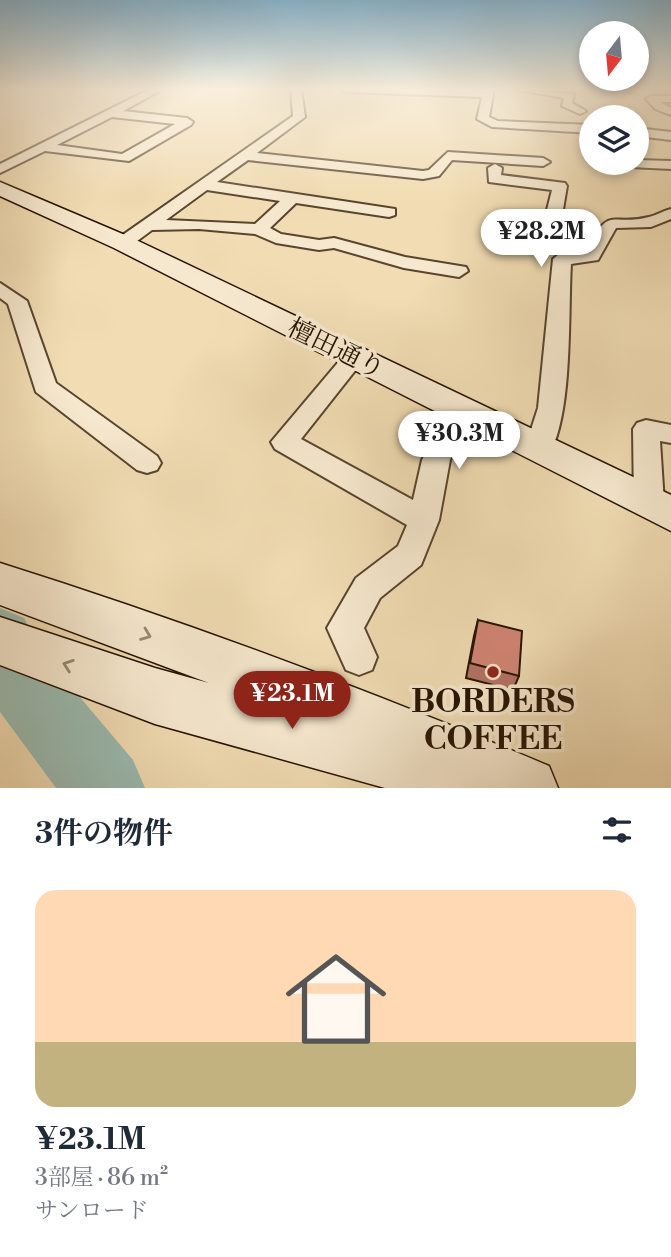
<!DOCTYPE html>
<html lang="ja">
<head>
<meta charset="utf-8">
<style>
	:root { --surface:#fff; --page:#f6f6f7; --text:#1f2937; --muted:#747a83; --line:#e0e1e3; --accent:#8f2418 }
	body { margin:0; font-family:"Libre Bodoni","Noto Serif JP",serif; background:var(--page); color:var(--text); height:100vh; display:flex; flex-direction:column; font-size:26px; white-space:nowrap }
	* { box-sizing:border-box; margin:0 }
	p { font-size:23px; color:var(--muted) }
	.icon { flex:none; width:38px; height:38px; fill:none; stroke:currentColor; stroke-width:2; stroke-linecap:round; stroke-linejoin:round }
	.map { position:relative; height:788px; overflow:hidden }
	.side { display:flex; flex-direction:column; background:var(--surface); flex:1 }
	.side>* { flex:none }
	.needle { width:46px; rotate:196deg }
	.controls { position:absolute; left:579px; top:21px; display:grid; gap:14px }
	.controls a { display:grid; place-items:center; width:70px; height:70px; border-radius:50%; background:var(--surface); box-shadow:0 4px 10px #0003; font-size:35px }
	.price { position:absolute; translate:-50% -60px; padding:0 16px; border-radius:24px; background:#fff; color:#222; font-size:23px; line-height:46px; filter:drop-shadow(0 2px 4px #0008) }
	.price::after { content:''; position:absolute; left:50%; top:42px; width:21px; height:16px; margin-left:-10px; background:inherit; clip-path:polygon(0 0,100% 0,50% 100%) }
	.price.on { background:var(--accent); color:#fff }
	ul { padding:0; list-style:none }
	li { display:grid; align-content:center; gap:14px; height:371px; padding:0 35px }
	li+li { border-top:2px solid var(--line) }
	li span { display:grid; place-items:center; height:217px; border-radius:21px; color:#555 }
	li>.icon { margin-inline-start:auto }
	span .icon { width:126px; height:126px; fill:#fffc; stroke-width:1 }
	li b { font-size:30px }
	h2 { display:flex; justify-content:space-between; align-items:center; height:84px; padding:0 35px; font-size:30px }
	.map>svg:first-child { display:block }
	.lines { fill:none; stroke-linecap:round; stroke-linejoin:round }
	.river { fill:#9bbbb1; fill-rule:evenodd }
	.street-casing { stroke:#59452e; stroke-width:4 }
	.secondary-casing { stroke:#261302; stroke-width:3 }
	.street { fill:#f6e8ce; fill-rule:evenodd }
	.secondary { fill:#f6e8ce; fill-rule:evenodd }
	.wall { fill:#b47265; stroke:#261302; stroke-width:2 }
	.building { fill:#d18575; stroke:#261302; stroke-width:2 }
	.oneway { stroke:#988872 }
	.poi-dot { fill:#8f2418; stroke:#f6e8ce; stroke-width:2.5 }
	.labels { text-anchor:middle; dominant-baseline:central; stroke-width:7; stroke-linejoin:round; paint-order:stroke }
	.street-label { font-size:26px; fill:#261302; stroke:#f6e8ce }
	.near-poi-label { font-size:32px; font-weight:bold; fill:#261302; stroke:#f6e8ce }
</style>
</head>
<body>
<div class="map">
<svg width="671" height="788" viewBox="0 0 671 788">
	<rect width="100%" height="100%" fill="#f1dcb3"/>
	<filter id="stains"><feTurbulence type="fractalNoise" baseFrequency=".00286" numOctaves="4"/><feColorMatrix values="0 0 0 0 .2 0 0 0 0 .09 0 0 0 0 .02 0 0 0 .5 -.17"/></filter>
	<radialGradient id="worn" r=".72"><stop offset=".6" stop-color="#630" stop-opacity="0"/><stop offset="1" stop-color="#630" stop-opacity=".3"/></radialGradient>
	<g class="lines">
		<polygon class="river" points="0,608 24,618 46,657 133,760 145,788 56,788 0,712"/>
		<defs>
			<g id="street">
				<path d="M150,89H163L123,111L187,118L193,122L191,125L129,161L45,151L0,173V164ZM112,117L175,124L122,154L57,145Z"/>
				<path d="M291,89H301L305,117L257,153L423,171L429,170L448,152L543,158L550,162L543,166L452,160L439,176L423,179L248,160L217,182L395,209V215L389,217L296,203L270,228L281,234L319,240L334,238L405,257L466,267L468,271L459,277L404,268L334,248L319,250L276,243L255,234L199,229L152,230L129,247H117L114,243L117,239L293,116ZM207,190L280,201L255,224L166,220Z"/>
				<polygon points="341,89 494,89 489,117 498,121 592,125 592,133 492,127 477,119 482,97 346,92"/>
				<polygon points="513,89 574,94 572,103 586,111 580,114 562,106 564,98"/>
				<polygon points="623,89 634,89 635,90 630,93"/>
				<polygon points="671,96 671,102 660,102 671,108 671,115 655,109 646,99 651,96"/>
				<polygon points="637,128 671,132 671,140 637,136"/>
				<polygon points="637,160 671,161 671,169 630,167 629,163 637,163"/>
				<path d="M495,164L502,168L501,175L565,183L567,186L559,233L577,252L586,251C611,203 609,227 649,217C657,215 663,211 671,209V219L651,227L616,228L598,260L571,264C568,315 573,412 549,455L539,458L529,455L525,448L538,408L553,259L559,254L541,234L552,190L489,182L488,168Z"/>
				<polygon points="0,283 27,301 56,383 157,456 161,463 157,470 147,473 137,470 36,392 8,304 0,298"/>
				<polygon points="354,351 365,358 301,439 413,500 422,460 451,405 460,403 469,405 473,411 450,460 439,520 421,565 380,598 364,628 377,657 372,670 359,675 346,670 327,628 356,578 398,546 407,525 275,449 271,442 346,353"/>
				<polygon points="646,420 671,425 671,443 660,441 664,503 659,511 649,514 639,511 634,503 633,429 637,423"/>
			</g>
			<g id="secondary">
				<polygon points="0,182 132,238 671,495 671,531 114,248 0,196"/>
				<path d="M0,563C187,622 369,690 549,766L558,788H385L155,724L0,665V617L155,668L209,683L0,605Z"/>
			</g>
		</defs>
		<use href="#street" class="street-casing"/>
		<use href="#secondary" class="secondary-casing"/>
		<use href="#street" class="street"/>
		<use href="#secondary" class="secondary"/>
	</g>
	<polygon class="wall" points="478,620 519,676 513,690 466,678 474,636"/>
	<polygon class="building" points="478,620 522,631 519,676 470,663"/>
	<defs><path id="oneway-chevron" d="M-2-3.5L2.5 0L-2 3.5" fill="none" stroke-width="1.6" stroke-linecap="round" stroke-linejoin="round" transform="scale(1.75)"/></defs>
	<g class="oneway">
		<use href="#oneway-chevron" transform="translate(146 635) rotate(21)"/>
		<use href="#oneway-chevron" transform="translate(68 665) rotate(-161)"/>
	</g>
	<linearGradient id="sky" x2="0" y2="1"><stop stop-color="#89b7d2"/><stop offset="0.45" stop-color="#f9efdd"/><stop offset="1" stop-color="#f9efdd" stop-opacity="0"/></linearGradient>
	<rect width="671" height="199" fill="url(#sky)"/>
	<circle class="poi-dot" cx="493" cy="672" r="7"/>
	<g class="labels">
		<g class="street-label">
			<text transform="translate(336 349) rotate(26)">檀田通り</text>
		</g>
		<g class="near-poi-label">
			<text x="493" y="702">BORDERS<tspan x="493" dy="37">COFFEE</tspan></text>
		</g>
	</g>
	<rect width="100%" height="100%" filter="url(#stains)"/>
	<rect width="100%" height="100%" fill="url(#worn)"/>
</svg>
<div class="controls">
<a><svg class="needle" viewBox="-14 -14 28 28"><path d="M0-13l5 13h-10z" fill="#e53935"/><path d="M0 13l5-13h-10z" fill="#747a83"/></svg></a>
<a><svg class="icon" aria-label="layers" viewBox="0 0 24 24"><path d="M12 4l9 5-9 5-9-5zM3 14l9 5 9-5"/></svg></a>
</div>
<b class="price" style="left:541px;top:269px">¥28.2M</b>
<b class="price" style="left:459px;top:471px">¥30.3M</b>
<b class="price on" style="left:292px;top:731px">¥23.1M</b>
</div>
<section class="side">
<h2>3件の物件<svg class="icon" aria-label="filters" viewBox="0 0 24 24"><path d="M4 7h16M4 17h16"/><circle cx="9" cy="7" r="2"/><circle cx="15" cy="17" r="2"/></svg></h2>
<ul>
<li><span style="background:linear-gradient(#ffd9b3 70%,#c2b280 0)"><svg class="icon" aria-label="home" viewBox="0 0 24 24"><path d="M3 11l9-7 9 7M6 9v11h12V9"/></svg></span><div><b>¥23.1M</b><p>3部屋 · 86 m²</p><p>サンロード</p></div></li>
</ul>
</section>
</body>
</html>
